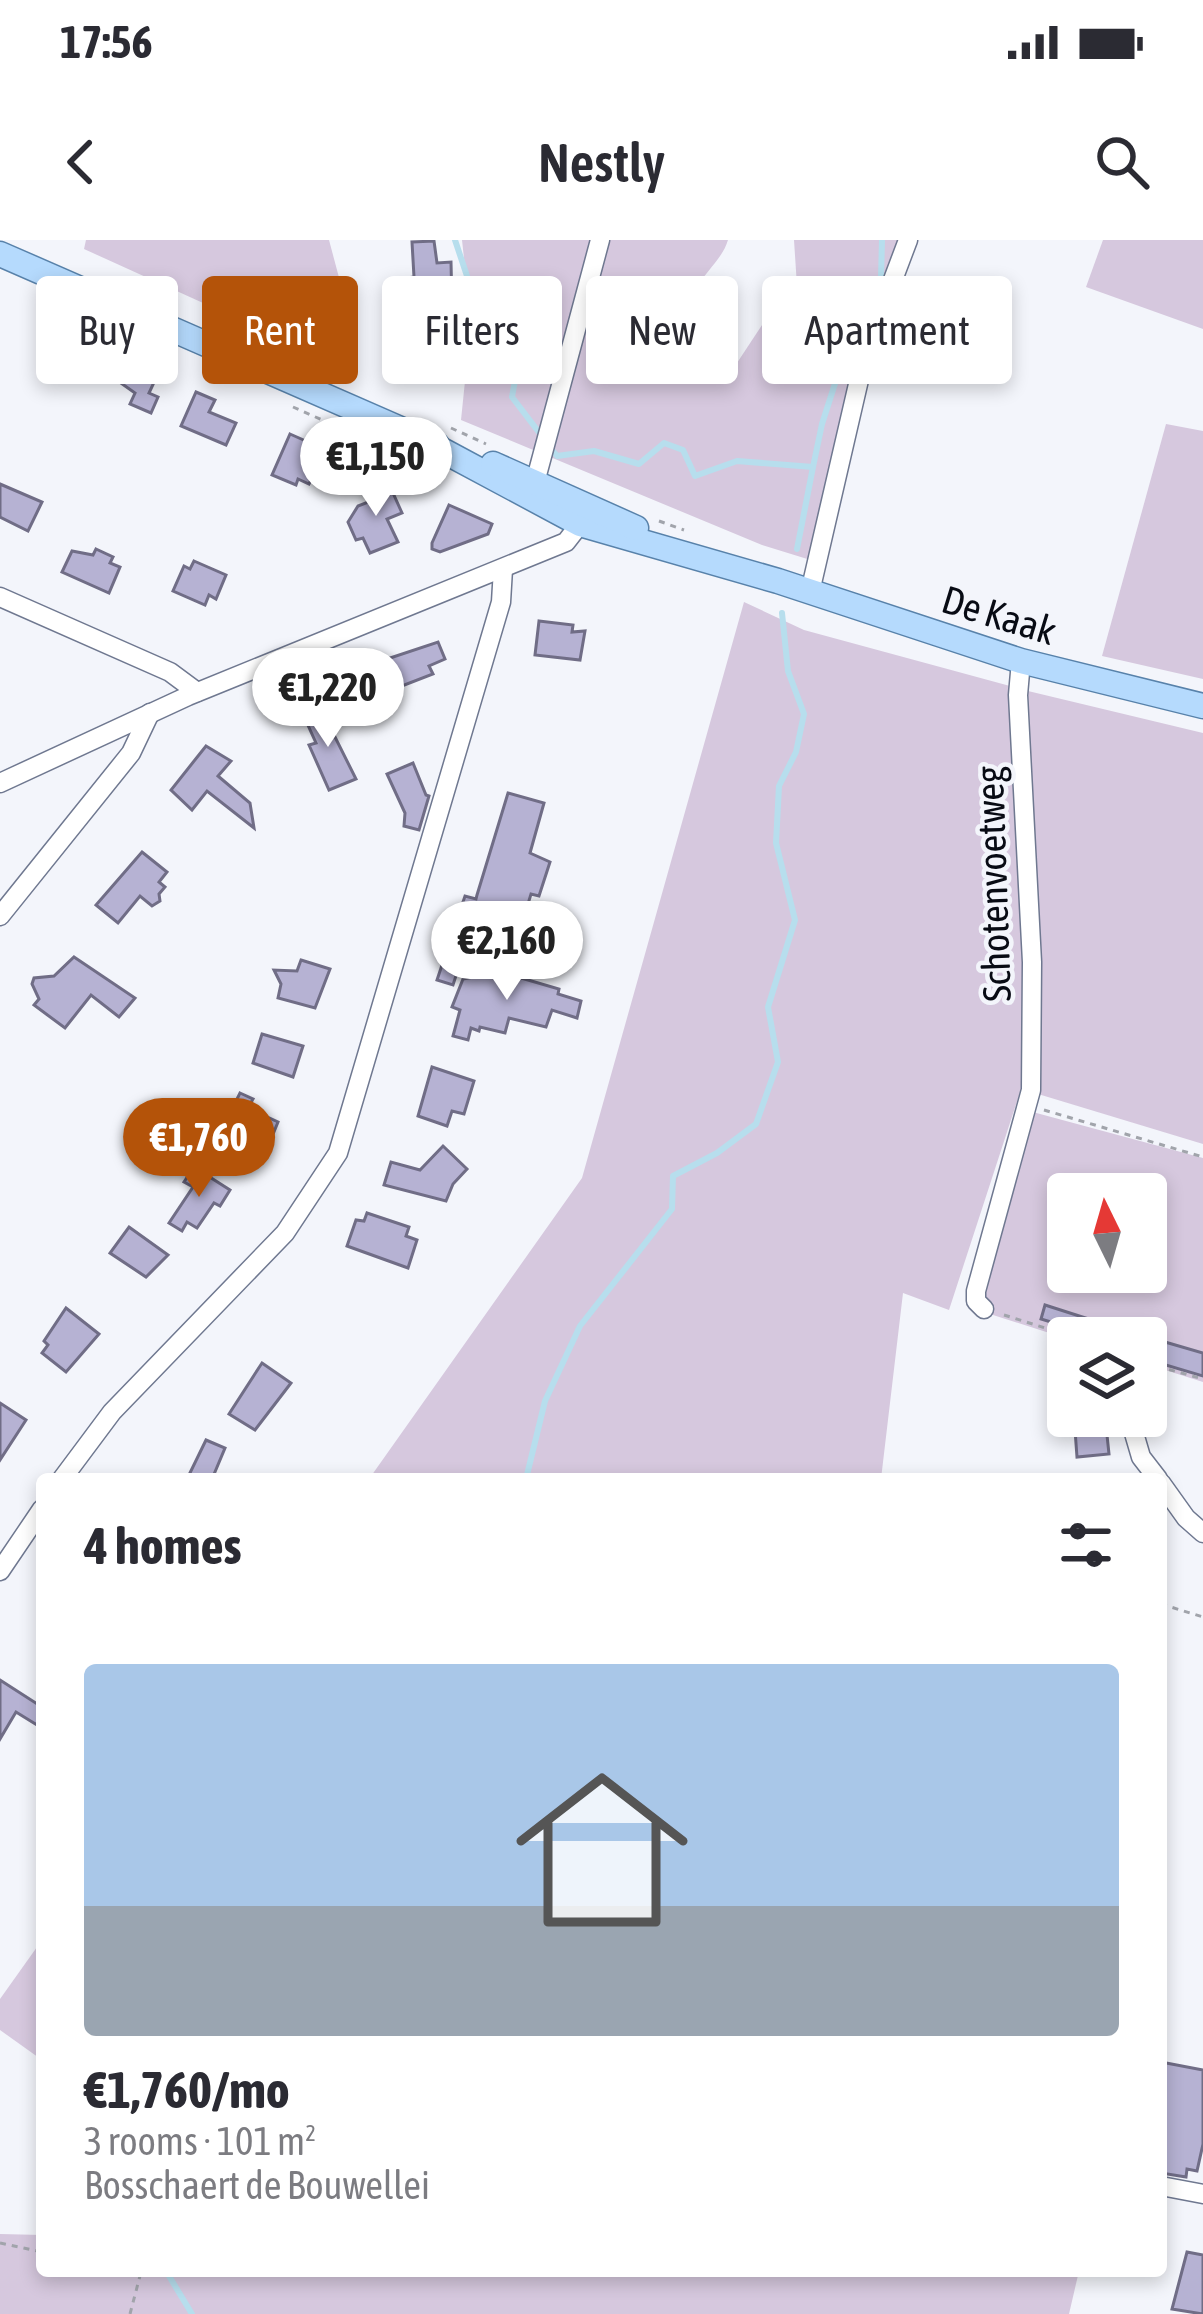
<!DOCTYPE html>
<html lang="en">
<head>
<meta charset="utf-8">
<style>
	:root { --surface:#fff; --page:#f7f7f7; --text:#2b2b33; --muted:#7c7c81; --line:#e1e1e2; --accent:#b45309 }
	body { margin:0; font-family:"Asap Condensed",sans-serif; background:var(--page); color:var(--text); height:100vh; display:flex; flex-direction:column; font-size:45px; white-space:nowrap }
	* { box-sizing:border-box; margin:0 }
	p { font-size:39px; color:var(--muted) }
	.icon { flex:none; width:66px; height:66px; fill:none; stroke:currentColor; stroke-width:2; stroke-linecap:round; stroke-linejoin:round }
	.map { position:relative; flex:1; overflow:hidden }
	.details { position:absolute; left:36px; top:1233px; width:1131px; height:804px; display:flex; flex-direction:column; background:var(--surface); border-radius:12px; box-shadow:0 6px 18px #0003 }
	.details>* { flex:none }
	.top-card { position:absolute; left:36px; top:36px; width:1131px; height:108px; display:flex; gap:24px }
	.needle { width:78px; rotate:355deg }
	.fabs { position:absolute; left:1047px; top:933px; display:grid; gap:24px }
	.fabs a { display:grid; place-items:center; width:120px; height:120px; border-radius:12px; background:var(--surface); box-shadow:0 6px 18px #0003; font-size:60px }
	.price { position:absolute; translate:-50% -102px; padding:0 27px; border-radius:42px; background:#fff; color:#222; font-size:39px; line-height:78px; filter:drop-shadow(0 3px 6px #0008) }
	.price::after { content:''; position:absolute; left:50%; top:72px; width:36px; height:27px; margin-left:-18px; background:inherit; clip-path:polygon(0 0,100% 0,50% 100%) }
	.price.active { background:var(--accent); color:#fff }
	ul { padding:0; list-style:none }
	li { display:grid; align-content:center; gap:24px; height:636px; padding:0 48px }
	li+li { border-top:3px solid var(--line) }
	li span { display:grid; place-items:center; height:372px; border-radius:12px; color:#555 }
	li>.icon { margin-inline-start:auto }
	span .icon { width:216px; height:216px; fill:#fffc; stroke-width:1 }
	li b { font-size:51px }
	h2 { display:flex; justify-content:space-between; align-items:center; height:144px; padding:0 48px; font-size:51px }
	.chip { padding:0 42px; border-radius:12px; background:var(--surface); box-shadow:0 6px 18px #0003; font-size:42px; line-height:108px }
	.chip.active { background:var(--accent); color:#fff }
	.status { display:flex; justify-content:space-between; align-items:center; height:84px; padding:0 60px; background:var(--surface); direction:ltr }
	.status svg { height:33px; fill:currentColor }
	header { display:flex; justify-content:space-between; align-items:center; height:156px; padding:0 48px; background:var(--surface); font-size:54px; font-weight:600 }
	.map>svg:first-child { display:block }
	.green { fill:#d6c8de; fill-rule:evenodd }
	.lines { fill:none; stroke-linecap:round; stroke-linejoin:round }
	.stream { stroke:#b7deed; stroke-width:6 }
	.building { fill:#b6b2d3; stroke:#706d86; stroke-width:3 }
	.minor-casing { stroke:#6f7890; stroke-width:21 }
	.major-casing { stroke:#5882aa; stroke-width:27 }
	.path { stroke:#a1a4ab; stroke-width:3; stroke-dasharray:6 6; stroke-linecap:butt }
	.minor { stroke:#fff; stroke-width:18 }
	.major { stroke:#b5dafd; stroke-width:24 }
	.labels { text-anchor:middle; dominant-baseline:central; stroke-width:9; stroke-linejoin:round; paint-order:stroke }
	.street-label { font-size:39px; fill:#080b14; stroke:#f3f5fb }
</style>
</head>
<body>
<div class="status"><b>17:56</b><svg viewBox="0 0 49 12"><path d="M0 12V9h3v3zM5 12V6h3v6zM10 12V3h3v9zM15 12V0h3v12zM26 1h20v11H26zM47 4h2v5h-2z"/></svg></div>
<header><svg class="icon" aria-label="back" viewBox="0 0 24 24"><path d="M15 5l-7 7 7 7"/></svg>Nestly<svg class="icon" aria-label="search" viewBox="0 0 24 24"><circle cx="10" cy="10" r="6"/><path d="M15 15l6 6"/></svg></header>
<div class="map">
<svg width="1203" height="2074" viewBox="0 0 1203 2074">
	<rect width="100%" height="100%" fill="#f3f5fb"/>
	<g class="green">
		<polygon points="86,0 329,0 345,60 344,127 84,9"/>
		<path d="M462,0H728C722,20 704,32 696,50C685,75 700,104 710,127L733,129L772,70L797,46L794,0H908L895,28L817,322L762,305L461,180L471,83Z"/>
		<polygon points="1103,0 1203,0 1203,89 1086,47"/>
		<polygon points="1166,184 1203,191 1203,439 1102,416"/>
		<polygon points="744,362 804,390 1010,446 1025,719 1021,849 949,1070 903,1053 881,1239 369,1239 582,938"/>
		<polygon points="1028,451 1203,493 1203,904 1038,854"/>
		<path d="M1029,871L1203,918V1142L1146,1124V1098L1068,1099L968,1067ZM1068,954H1146V1032H1068Z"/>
		<polygon points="42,1700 42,1820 0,1790 0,1759"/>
		<polygon points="0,1994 42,1995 42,2031 1079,2031 1069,2074 0,2074"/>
	</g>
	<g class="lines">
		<g class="stream">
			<polyline points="455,0 469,42 516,135 512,157 541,195"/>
			<polyline points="553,211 557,216 594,211 639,224 664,203 683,210 695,236 737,221 813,227 797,309"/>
			<polyline points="813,227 822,184 858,72 881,38 882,0"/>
			<polyline points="526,1239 545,1161 580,1086 672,969 673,936 717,913 756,884 778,822 768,767 795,680 776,603 779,546 796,512 804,474 788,431 782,373"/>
			<polyline points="166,2031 192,2074"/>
		</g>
	</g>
	<g class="building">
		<polygon points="434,1 437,23 451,22 452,65 409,68 405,56 392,57 391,40 414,37 412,2"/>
		<polygon points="110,118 156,138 149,153 158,157 151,173 130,164 135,153 104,131"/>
		<polygon points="196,152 215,160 209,172 236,183 226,205 181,186"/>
		<polygon points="290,194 326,210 309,244 298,239 296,245 272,235"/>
		<polygon points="0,244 42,262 28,291 0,277"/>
		<polygon points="389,244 402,273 387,279 398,302 370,313 363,298 356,300 348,282 358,266 371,261 367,253"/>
		<polygon points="449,265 492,284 488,294 440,312 432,309 432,303"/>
		<polygon points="96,309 113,317 110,323 120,327 109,353 62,332 72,311 93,315"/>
		<polygon points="194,321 226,335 216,359 209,355 205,365 173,351 184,326 190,329"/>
		<polygon points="539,381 573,385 572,392 585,391 580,420 535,415"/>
		<polygon points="438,402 445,419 429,426 433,434 363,461 356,444 371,438 366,426"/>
		<polygon points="319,465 356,539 329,550 309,505 316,503 302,472"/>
		<polygon points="206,506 231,521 218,536 250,563 254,588 207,551 192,570 171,550"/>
		<polygon points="413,523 426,555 429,556 419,590 404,586 405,573 387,534"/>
		<polygon points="508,553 544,563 530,613 550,622 539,656 531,654 525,674 510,670 505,688 498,686 493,700 485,705 468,699 453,745 437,740 465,656 476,659 477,655"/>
		<polygon points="142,612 167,632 159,642 165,647 159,654 160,661 152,666 140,656 118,683 96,665"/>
		<polygon points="74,717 135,758 119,777 91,755 65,788 34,765 39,759 32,744 34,738 54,736"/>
		<polygon points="301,720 330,729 315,768 278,758 281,744 274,730 297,731"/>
		<polygon points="511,730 511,735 559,749 558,754 581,761 577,778 552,770 546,787 509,778 505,793 480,787 479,791 471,788 468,800 453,796 460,770 452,767 463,739"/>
		<polygon points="262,794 303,806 293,837 253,823"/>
		<polygon points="432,827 474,841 464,874 452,871 447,886 418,876"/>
		<polygon points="240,853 253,859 248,868 278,882 262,921 259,919 255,927 232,916 244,890 239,888 244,878 231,871"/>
		<polygon points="443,906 467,929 453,944 446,961 384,945 391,922 420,930"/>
		<polygon points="194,927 230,950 220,966 214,963 197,988 187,982 182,991 169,983 193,947 184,942"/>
		<polygon points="367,973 409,987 406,996 417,1000 408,1028 347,1006 356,980 364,981"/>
		<polygon points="129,987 168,1015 146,1037 110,1013"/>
		<polygon points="1045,1065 1120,1089 1118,1098 1103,1098 1041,1079"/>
		<polygon points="66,1068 99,1094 66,1132 42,1113 48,1105 44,1101"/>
		<polygon points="1165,1102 1203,1113 1203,1136 1159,1123"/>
		<polygon points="262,1123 291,1143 255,1190 229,1174"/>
		<polygon points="0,1163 26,1180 0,1220"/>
		<polygon points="1074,1176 1105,1176 1109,1214 1077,1217"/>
		<polygon points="206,1200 225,1208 212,1239 187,1239"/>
		<polygon points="0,1440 42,1467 42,1488 16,1472 0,1499"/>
		<polygon points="1161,1822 1203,1830 1203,1904 1197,1931 1187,1929 1186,1937 1161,1933"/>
		<polygon points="1187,2012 1203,2015 1203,2074 1172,2069"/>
	</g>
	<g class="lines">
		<defs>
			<g id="minor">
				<polyline points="533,250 600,0"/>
				<polyline points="810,352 865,114 908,0"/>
				<polyline points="0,357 170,432 197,452"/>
				<polyline points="0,543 188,456 566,302 580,284"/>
				<polyline points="0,676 131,513 150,473"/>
				<polyline points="984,1069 976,1061 976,1051 1031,850 1032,722 1018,455 1021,421"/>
				<polyline points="1129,1176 1141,1217 1158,1239"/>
				<polyline points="62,1239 112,1172 285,993 338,913 501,362 503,329"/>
				<polyline points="1161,1243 1186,1278 1203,1293"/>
				<polyline points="0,1331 42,1269"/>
				<polyline points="1161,1946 1203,1954"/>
			</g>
			<g id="major">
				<polyline points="0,14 437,205"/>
				<polyline points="425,201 580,284 778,341 1021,421 1203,466"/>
				<polyline points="493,224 636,288"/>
			</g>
		</defs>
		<use href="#minor" class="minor-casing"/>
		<use href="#major" class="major-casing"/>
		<g class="path">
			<polyline points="293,167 383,207"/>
			<polyline points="451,188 486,204"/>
			<polyline points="659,281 684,290"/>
			<polyline points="1044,870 1203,917"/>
			<polyline points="1004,1075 1077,1098"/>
			<polyline points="1146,1123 1203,1139"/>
			<polyline points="1161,1364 1203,1377"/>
			<polyline points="0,2003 42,2012"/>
			<polyline points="130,2074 141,2032 134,2031"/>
		</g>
		<use href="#minor" class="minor"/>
		<use href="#major" class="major"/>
	</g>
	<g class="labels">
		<g class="street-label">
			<text transform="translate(999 375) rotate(17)">De Kaak</text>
			<text transform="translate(993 644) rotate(-92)">Schotenvoetweg</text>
		</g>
	</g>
</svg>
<div class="fabs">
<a><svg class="needle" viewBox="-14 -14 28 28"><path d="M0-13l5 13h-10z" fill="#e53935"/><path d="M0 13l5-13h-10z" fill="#7c7c81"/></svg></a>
<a><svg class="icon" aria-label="layers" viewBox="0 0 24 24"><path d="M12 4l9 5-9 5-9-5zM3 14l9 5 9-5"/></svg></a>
</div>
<b class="price" style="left:376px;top:279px">€1,150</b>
<b class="price" style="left:328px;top:510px">€1,220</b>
<b class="price" style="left:507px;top:763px">€2,160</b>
<b class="price active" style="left:199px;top:960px">€1,760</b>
<div class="top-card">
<a class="chip">Buy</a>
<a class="chip active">Rent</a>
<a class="chip">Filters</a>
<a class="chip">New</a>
<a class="chip">Apartment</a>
</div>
<section class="details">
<h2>4 homes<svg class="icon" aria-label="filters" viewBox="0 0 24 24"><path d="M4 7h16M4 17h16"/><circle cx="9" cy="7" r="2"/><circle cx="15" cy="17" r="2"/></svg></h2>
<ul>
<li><span style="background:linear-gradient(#a9c7e8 65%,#9aa5b1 0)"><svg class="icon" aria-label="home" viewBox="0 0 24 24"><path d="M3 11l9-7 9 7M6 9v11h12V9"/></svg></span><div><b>€1,760/mo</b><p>3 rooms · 101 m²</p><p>Bosschaert de Bouwellei</p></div></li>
</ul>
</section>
</div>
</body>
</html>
